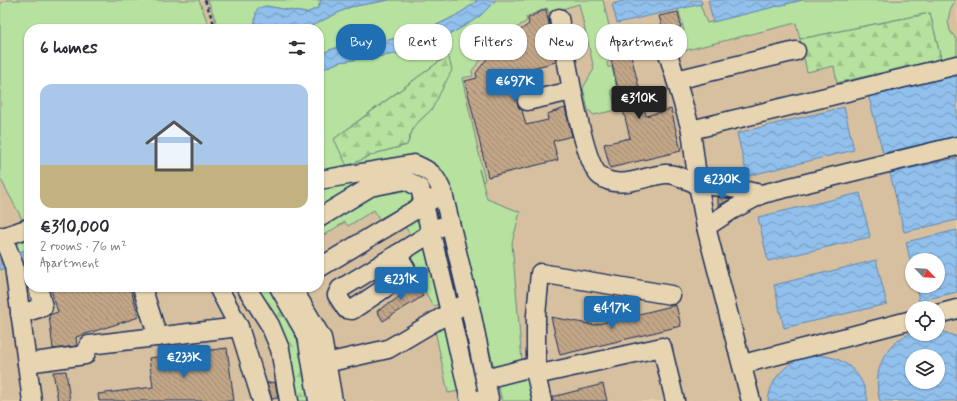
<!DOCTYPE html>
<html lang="en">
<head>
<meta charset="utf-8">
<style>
	:root { --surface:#fff; --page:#f7f7f7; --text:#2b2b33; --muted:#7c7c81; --line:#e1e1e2; --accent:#1f6fb2 }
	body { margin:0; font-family:Mynerve,sans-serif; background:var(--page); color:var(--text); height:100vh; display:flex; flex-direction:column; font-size:15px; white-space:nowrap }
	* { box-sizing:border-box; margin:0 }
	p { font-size:13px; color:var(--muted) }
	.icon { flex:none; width:22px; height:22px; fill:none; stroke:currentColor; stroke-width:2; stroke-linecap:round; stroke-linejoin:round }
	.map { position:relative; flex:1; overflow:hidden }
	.side { position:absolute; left:24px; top:24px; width:300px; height:268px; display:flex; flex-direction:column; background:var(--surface); border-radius:16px; box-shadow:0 1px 3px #0004 }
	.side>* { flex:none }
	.top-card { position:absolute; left:336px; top:24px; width:380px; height:36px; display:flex; gap:8px }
	.needle { width:26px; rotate:115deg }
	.buttons { position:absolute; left:905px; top:253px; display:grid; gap:8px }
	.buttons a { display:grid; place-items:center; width:40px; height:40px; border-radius:50%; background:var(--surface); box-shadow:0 1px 3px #0004; font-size:20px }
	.price { position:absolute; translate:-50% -34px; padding:0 9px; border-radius:4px; background:var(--accent); color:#fff; font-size:13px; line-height:26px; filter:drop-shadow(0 1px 2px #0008) }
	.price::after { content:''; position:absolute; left:50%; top:24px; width:12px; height:9px; margin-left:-6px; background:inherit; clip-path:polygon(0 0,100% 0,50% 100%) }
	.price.active { background:#222; color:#fff }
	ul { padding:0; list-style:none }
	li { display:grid; align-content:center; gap:8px; height:212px; padding:0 16px }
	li+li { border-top:1px solid var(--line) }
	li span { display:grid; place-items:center; height:124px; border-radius:12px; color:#555 }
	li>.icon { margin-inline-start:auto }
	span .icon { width:72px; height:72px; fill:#fffc; stroke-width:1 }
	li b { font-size:17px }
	h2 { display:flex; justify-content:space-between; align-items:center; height:48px; padding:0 16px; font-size:17px }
	.pill { padding:0 14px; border-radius:16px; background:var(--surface); box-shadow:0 1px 3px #0004; font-size:14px; line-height:36px }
	.pill.active { background:var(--accent); color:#fff }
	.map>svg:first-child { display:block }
	.built { fill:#d6c09f; fill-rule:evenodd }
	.green { fill:#b6e19e; stroke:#68887e; fill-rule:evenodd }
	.forest { fill:url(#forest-firs); stroke:#68887e }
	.water { fill:url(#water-waves); stroke:#6186b3; fill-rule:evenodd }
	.building { fill:url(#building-back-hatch); stroke:#1b2f5e }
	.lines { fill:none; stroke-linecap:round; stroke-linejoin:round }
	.minor-casing { stroke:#1b2f5e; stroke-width:21 }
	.path { stroke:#1b2f5e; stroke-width:2.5; stroke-dasharray:4 3; stroke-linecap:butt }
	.minor { stroke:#e7d5b2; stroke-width:18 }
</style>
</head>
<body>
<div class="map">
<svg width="957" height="401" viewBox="0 0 957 401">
	<defs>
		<pattern id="forest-firs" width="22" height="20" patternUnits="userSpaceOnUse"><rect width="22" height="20" fill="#b6e19e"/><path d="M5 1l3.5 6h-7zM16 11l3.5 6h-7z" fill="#9cc18a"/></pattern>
		<pattern id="water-waves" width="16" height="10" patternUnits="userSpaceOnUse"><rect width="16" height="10" fill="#90c0eb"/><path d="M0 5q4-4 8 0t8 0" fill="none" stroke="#759cc2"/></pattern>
		<pattern id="building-back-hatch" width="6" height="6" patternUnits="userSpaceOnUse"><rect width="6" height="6" fill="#c2a687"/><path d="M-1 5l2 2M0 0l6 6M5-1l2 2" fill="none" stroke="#9d8872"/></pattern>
	</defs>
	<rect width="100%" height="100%" fill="#e5cfab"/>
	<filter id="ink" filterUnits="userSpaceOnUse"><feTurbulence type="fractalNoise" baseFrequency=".025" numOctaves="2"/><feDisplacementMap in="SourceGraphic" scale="8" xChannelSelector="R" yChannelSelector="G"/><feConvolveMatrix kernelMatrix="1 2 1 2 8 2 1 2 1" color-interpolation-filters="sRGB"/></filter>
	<g filter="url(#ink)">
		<path class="built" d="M0,0H957V401H0ZM29,29H319V287H29ZM912,260H938V286H912ZM912,308H938V334H912ZM912,356H938V382H912Z"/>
		<g class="green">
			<polygon points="6,0 199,0 210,29 29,29 29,217 22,219 0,178 0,4"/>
			<polygon points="208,0 321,0 318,8 306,13 266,6 253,26 254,29 219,29"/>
			<path d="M389,0H478C448,25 411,36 373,43C360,45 345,44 333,49C328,50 324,53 319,55V29H305L350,7Z"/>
			<path d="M496,0H603L614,47L608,56L609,61L607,63L608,67H612L617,89L611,90L616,110L594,115L588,110L583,88L594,69L579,4L549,13L547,8L526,17L527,21C505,35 487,50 472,71L473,76L462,78L485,180L483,182L479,169L487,199L520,212L512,243L522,361L494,368L448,189L441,172L319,176V71L339,62L402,53L432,44L468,24L481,15ZM448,55L432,109L414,126L407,145L377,153L334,139L362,118Z"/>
			<polygon points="802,0 955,0 950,11 948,21 950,31 957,40 957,60 945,62 941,59 930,13 800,39 796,23 675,53 667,36 684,31 678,8 700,4 707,23"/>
			<polygon points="413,169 419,175 411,175 319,215 319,184"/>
			<polygon points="378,189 411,189 413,196 411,201 379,219 374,210 348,226 345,222 319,238 319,225"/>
			<polygon points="420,216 423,227 411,236 404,225"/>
			<polygon points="29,233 29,249 17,253 15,247 17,240"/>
			<polygon points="427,247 445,302 434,306 431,302 406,259 409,254"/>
			<polygon points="466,320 482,386 474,388 458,323"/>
			<polygon points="442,326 451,326 465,390 448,393 435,330"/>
			<polygon points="527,374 533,401 502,401 497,381"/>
		</g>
		<g class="forest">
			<polygon points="930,13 941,59 837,83 834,66 807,72 800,39"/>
			<polygon points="448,55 452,70 432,109 414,126 407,145 377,153 347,166 334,139"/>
			<path d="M252,287H272C279,299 286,310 291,323C303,347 305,375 309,401H292Z"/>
		</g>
		<g class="water">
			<polygon points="321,0 389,0 350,7 305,29 254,29 256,12 258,8 266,6 306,13 318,8"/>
			<path d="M478,0H496L481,15L468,24L432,44L402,53L339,62L319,71V55C324,53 328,50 333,49C345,44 360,45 373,43C411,36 448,25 478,0Z"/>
			<polygon points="627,0 701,0 702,4 617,23 612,4"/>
			<polygon points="708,0 802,0 713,22"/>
			<polygon points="957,68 957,136 883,153 867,90"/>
			<polygon points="844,107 854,150 747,176 737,133"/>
			<polygon points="957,158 957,220 904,232 890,173"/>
			<polygon points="860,193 870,237 768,261 758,217"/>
			<polygon points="957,230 957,292 919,301 916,286 938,286 938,260 912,260 912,269 906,242"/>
			<polygon points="29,249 29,260 0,270 0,258"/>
			<polygon points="876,260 887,304 784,328 774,285"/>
			<path d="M938,330L947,333L957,337V401H880C873,378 880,353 900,339C903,337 907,334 911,333C916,333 930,334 938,334ZM912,356H938V382H912Z"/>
			<path d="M813,355C843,355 863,371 868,401H768C771,376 788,360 813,355Z"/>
		</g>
		<g class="building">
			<polygon points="546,9 556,62 513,73 519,95 517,103 519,108 522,110 526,125 548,120 547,114 565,108 572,136 553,141 558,160 488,177 465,81 477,78 476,73 489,56 505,41 529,24 528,18"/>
			<polygon points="678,12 681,27 668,30 663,30 659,16"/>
			<polygon points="623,44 624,50 630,51 646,116 671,109 681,151 610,168 604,144 630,138 610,56"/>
			<polygon points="718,197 727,198 731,199 718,206"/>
			<polygon points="415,282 423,296 383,321 377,311 401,296 398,292"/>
			<polygon points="50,287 130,287 139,317 76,337 77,346 53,349 49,315 58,312"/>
			<polygon points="676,305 681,326 560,355 551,317 594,325"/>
			<polygon points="227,348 234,401 99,401 98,394 153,387 149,358"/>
			<polygon points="66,371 70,401 58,401 53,372"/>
			<polygon points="275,382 278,398 272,399 267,383"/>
			<polygon points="603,384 607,401 552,401 552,397"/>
		</g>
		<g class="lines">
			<defs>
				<g id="minor">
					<path d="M559,18C564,45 582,163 600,176C620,191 643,176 665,174C678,173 687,182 699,184C707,186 715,186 723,187C736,188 750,192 762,194"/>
					<polyline points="664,40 691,130 698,184 706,227 751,401"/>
					<polyline points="676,80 796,51"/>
					<polyline points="527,101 572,91"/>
					<polyline points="691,130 957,65"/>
					<path d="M319,180L414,164C433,172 435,175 443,193L469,302L489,398L473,401"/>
					<polyline points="319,218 370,187 406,180 420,188 450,312 470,401"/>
					<polyline points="706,227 732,210 762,194 957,146"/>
					<polyline points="0,236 3,237 29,228"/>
					<polyline points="3,237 14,266 32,401"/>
					<path d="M397,254L406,269L403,276L352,310L346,309L337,295L340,289C373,269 407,249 440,227"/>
					<polyline points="319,268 433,199"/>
					<polyline points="142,287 158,337"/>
					<polyline points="218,287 239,327"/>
					<polyline points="246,287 270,325 280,349 289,401"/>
					<polyline points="279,287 307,336 318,401"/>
					<polyline points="295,287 296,294 322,338 333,401"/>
					<polyline points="20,314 43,307 38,287"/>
					<polyline points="938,314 957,309"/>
					<polyline points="27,363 85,355 89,345 239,327 262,401"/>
					<polyline points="326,363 388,349 461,306"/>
					<polyline points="743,364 912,320"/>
					<polyline points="536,375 536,315 540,273 671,295"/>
					<polyline points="485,379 536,366"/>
					<polyline points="542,401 536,375 662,347 675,401"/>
				</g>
			</defs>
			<use href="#minor" class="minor-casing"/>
			<polyline class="path" points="205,0 216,29"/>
			<use href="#minor" class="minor"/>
		</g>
	</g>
</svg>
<div class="buttons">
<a><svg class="needle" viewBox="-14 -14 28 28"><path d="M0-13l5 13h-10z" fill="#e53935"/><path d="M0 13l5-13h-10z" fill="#7c7c81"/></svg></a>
<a><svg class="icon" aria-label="locate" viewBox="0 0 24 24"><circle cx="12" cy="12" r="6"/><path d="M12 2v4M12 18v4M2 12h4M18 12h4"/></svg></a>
<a><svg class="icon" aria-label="layers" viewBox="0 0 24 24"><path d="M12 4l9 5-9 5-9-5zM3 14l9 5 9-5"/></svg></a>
</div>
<b class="price" style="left:515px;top:103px">€697K</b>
<b class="price active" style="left:639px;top:120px">€310K</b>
<b class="price" style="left:722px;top:201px">€230K</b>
<b class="price" style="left:401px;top:301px">€231K</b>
<b class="price" style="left:612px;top:330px">€417K</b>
<b class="price" style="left:184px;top:379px">€233K</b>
<div class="top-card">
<a class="pill active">Buy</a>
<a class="pill">Rent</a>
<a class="pill">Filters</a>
<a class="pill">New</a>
<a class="pill">Apartment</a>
</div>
<section class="side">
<h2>6 homes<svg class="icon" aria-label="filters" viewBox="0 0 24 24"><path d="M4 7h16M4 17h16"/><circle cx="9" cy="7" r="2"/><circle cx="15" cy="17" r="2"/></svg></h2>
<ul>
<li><span style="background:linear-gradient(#a9c7e8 65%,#c2b280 0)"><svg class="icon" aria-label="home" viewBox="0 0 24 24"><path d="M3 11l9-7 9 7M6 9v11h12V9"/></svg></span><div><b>€310,000</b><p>2 rooms · 76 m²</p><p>Apartment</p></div></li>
</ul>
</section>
</div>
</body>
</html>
